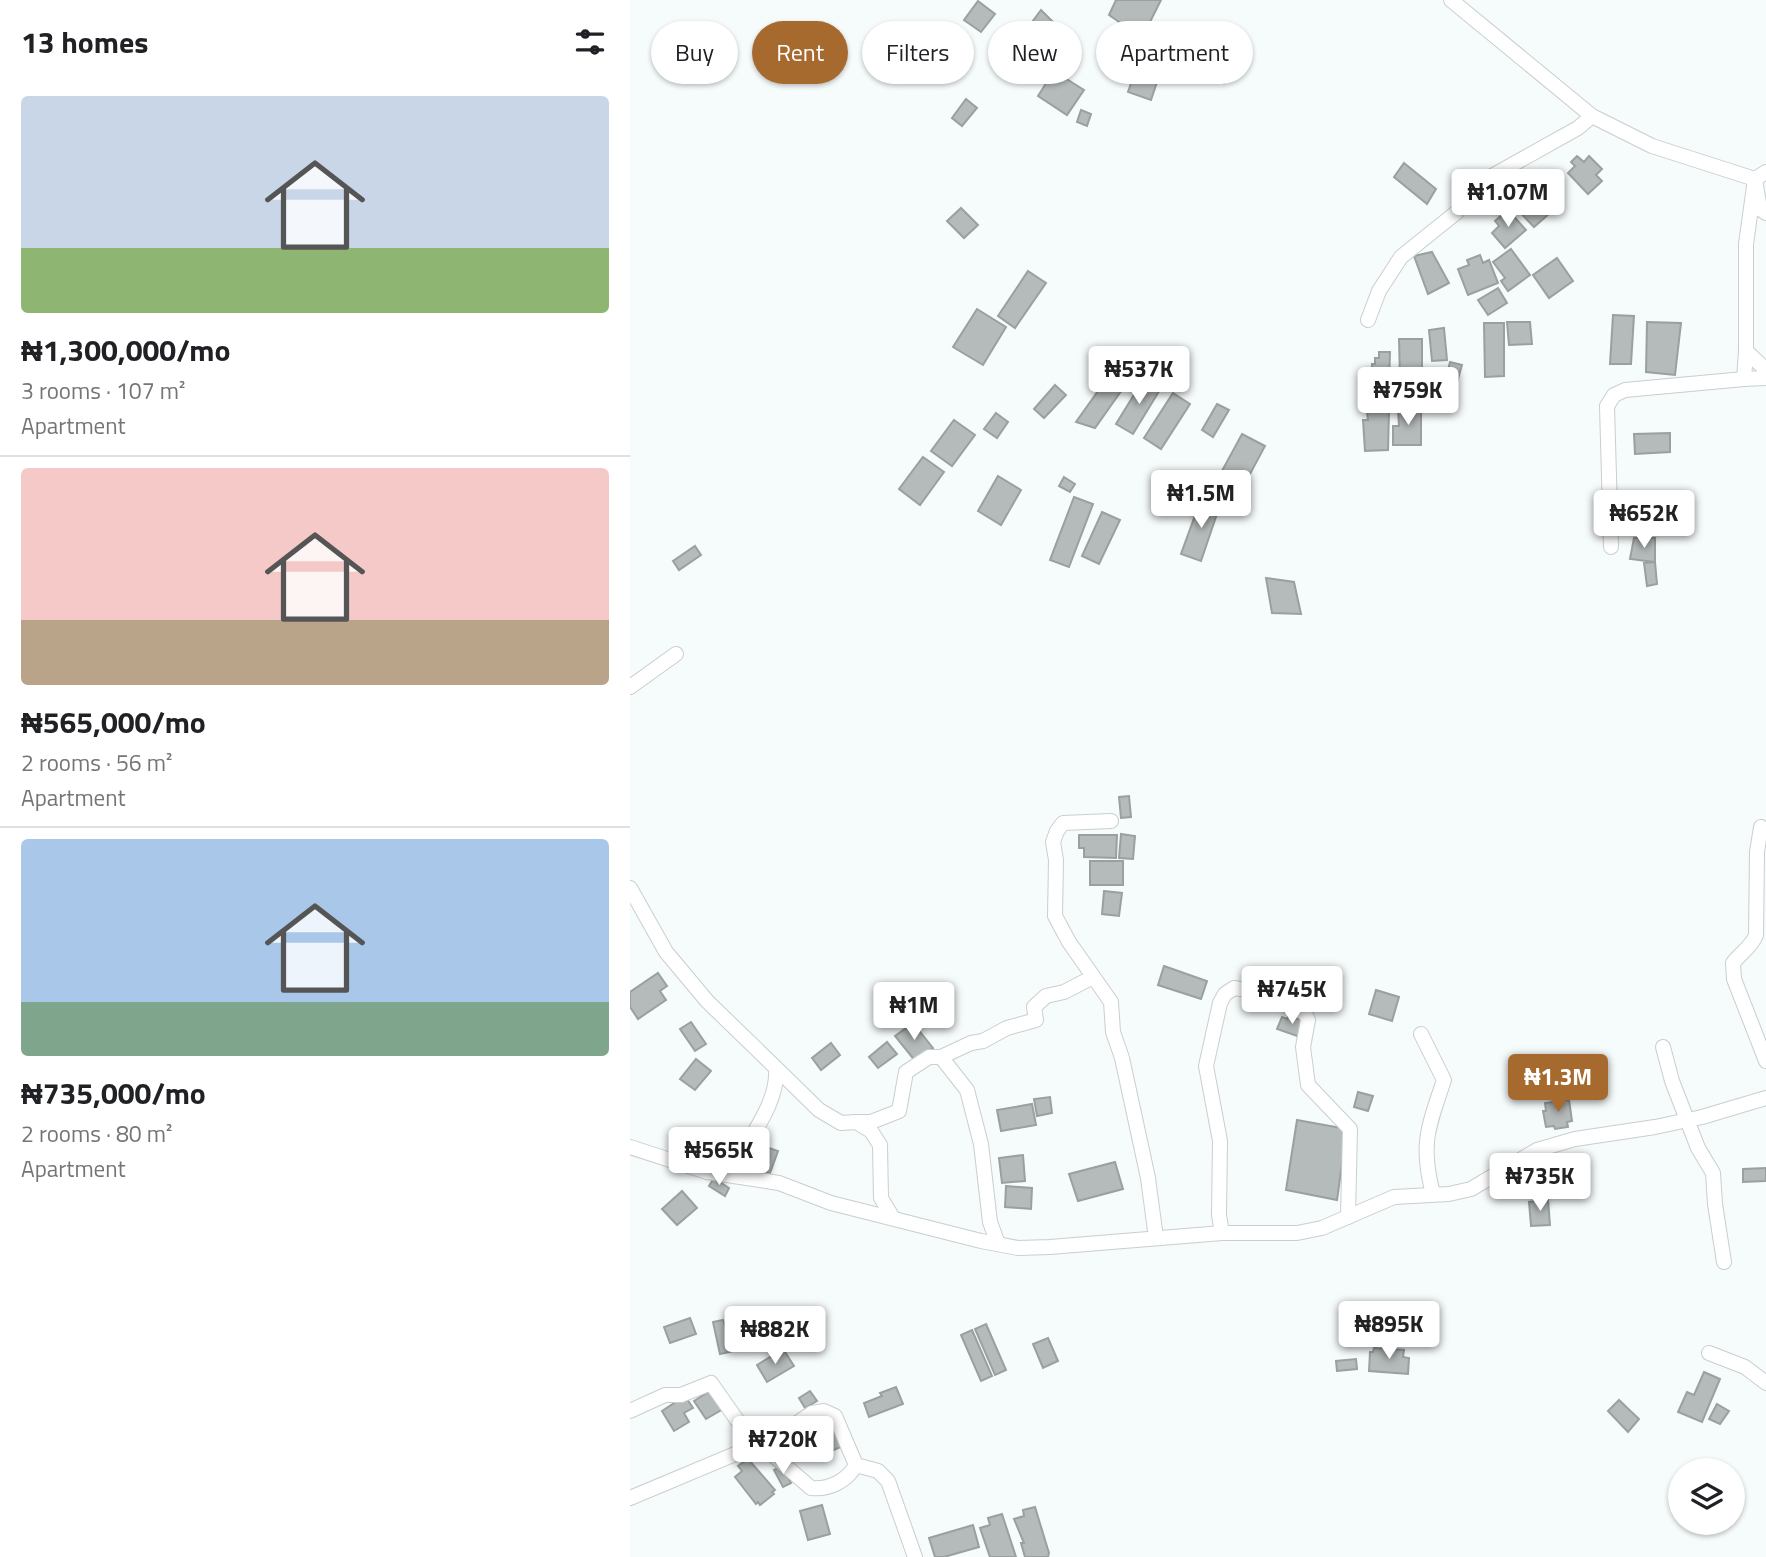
<!DOCTYPE html>
<html lang="en">
<head>
<meta charset="utf-8">
<style>
	:root { --surface:#fff; --page:#f6f6f6; --text:#202124; --muted:#757577; --line:#e0e0e0; --accent:#a76a2e }
	body { margin:0; font-family:"Titillium Web",sans-serif; background:var(--page); color:var(--text); height:100vh; display:flex; flex-direction:column; font-size:26px; white-space:nowrap }
	* { box-sizing:border-box; margin:0 }
	p { font-size:23px; color:var(--muted) }
	.icon { flex:none; width:38px; height:38px; fill:none; stroke:currentColor; stroke-width:2; stroke-linecap:round; stroke-linejoin:round }
	.map { position:relative; flex:1; overflow:hidden }
	.panel { display:flex; flex-direction:column; background:var(--surface); width:630px }
	.panel>* { flex:none }
	.top-card { position:absolute; left:21px; top:21px; width:665px; height:63px; display:flex; gap:14px }
	.tools { position:absolute; left:1038px; top:1458px; display:grid; gap:14px }
	.tools a { display:grid; place-items:center; width:77px; height:77px; border-radius:50%; background:var(--surface); box-shadow:0 2px 5px #0004; font-size:35px }
	.price { position:absolute; translate:-50% -60px; padding:0 16px; border-radius:7px; background:#fff; color:#222; font-size:23px; line-height:46px; filter:drop-shadow(0 2px 4px #0008) }
	.price::after { content:''; position:absolute; left:50%; top:42px; width:21px; height:16px; margin-left:-10px; background:inherit; clip-path:polygon(0 0,100% 0,50% 100%) }
	.price.current { background:var(--accent); color:#fff }
	ul { padding:0; list-style:none }
	li { display:grid; align-content:center; gap:14px; height:371px; padding:0 21px }
	li+li { border-top:2px solid var(--line) }
	li span { display:grid; place-items:center; height:217px; border-radius:7px; color:#555 }
	li>.icon { margin-inline-start:auto }
	span .icon { width:126px; height:126px; fill:#fffc; stroke-width:1 }
	li b { font-size:30px }
	h2 { display:flex; justify-content:space-between; align-items:center; height:84px; padding:0 21px; font-size:30px }
	.pill { padding:0 24px; border-radius:32px; background:var(--surface); box-shadow:0 2px 5px #0004; font-size:24px; line-height:63px }
	.pill.current { background:var(--accent); color:#fff }
	main { display:flex; flex:1; min-height:0 }
	.map>svg:first-child { display:block }
	.building { fill:#b5bbba; stroke:#9a9f9f; stroke-width:2 }
	.lines { fill:none; stroke-linecap:round; stroke-linejoin:round }
	.minor-casing { stroke:#c9cece; stroke-width:16 }
	.minor { stroke:#fff; stroke-width:14 }
</style>
</head>
<body>
<main>
<section class="panel">
<h2>13 homes<svg class="icon" aria-label="filters" viewBox="0 0 24 24"><path d="M4 7h16M4 17h16"/><circle cx="9" cy="7" r="2"/><circle cx="15" cy="17" r="2"/></svg></h2>
<ul>
<li><span style="background:linear-gradient(#c9d6e8 70%,#8fb573 0)"><svg class="icon" aria-label="home" viewBox="0 0 24 24"><path d="M3 11l9-7 9 7M6 9v11h12V9"/></svg></span><div><b>₦1,300,000/mo</b><p>3 rooms · 107 m²</p><p>Apartment</p></div></li>
<li><span style="background:linear-gradient(#f6c9c9 70%,#b9a48a 0)"><svg class="icon" aria-label="home" viewBox="0 0 24 24"><path d="M3 11l9-7 9 7M6 9v11h12V9"/></svg></span><div><b>₦565,000/mo</b><p>2 rooms · 56 m²</p><p>Apartment</p></div></li>
<li><span style="background:linear-gradient(#a9c7e8 75%,#7fa58c 0)"><svg class="icon" aria-label="home" viewBox="0 0 24 24"><path d="M3 11l9-7 9 7M6 9v11h12V9"/></svg></span><div><b>₦735,000/mo</b><p>2 rooms · 80 m²</p><p>Apartment</p></div></li>
</ul>
</section>
<div class="map">
<svg width="1136" height="1557" viewBox="0 0 1136 1557">
	<rect width="100%" height="100%" fill="#f6fbfb"/>
	<g class="building">
		<polygon points="486,0 531,0 512,38 479,15"/>
		<polygon points="348,1 365,14 351,32 334,20"/>
		<polygon points="411,10 448,47 428,58 397,29"/>
		<polygon points="482,27 512,38 504,61 474,50"/>
		<polygon points="375,30 393,40 380,61 364,51"/>
		<polygon points="291,31 307,42 299,54 283,44"/>
		<polygon points="513,50 535,58 521,100 498,92"/>
		<polygon points="594,55 604,60 594,83 583,78"/>
		<polygon points="424,71 454,90 437,115 408,96"/>
		<polygon points="336,99 347,108 332,126 322,118"/>
		<polygon points="451,110 461,114 457,126 447,122"/>
		<polygon points="947,156 954,162 959,156 972,169 966,175 972,181 958,194 938,173 945,166 941,162"/>
		<polygon points="774,163 806,189 797,204 764,177"/>
		<polygon points="894,186 920,213 904,227 879,201"/>
		<polygon points="331,208 348,225 334,238 317,221"/>
		<polygon points="878,210 896,230 875,248 862,233 869,226 865,221"/>
		<polygon points="881,249 900,275 878,291 871,281 875,278 863,262"/>
		<polygon points="802,252 819,283 798,294 784,256"/>
		<polygon points="850,255 853,263 859,260 868,283 838,295 828,269 839,265 837,260"/>
		<polygon points="927,258 943,281 919,298 903,275"/>
		<polygon points="398,271 416,283 385,328 368,316"/>
		<polygon points="868,288 877,303 858,315 848,300"/>
		<polygon points="347,309 376,327 353,365 323,347"/>
		<polygon points="983,315 1004,316 1001,364 980,364"/>
		<polygon points="877,322 900,322 902,344 879,345"/>
		<polygon points="1017,322 1051,323 1045,375 1016,372"/>
		<polygon points="854,323 874,323 874,376 855,377"/>
		<polygon points="814,328 817,360 802,361 799,330"/>
		<polygon points="769,339 792,339 792,379 770,379"/>
		<polygon points="749,352 760,352 759,383 742,383 742,364 745,364 745,358 749,358"/>
		<polygon points="490,360 506,370 465,428 446,422"/>
		<polygon points="820,362 832,365 825,389 814,386"/>
		<polygon points="515,377 531,388 503,434 486,424"/>
		<polygon points="425,385 436,395 414,418 404,409"/>
		<polygon points="543,393 560,404 531,449 514,438"/>
		<polygon points="587,404 599,410 583,437 572,430"/>
		<polygon points="768,408 791,408 791,445 763,445 763,426 769,426"/>
		<polygon points="759,411 758,450 735,451 733,420 738,420 737,412"/>
		<polygon points="366,413 378,422 367,438 354,429"/>
		<polygon points="324,420 345,435 322,466 301,451"/>
		<polygon points="1040,433 1040,452 1005,454 1004,434"/>
		<polygon points="612,434 635,446 604,504 581,491"/>
		<polygon points="293,457 314,472 290,505 269,489"/>
		<polygon points="368,476 391,490 371,525 348,511"/>
		<polygon points="434,477 445,484 440,492 429,486"/>
		<polygon points="444,497 463,504 439,567 420,560"/>
		<polygon points="571,499 590,505 571,561 551,554"/>
		<polygon points="472,512 490,520 469,564 452,556"/>
		<polygon points="1004,538 1025,538 1025,562 1000,559"/>
		<polygon points="65,546 71,555 49,570 43,561"/>
		<polygon points="1025,562 1027,584 1017,586 1014,563"/>
		<polygon points="636,578 664,582 671,614 642,613"/>
		<polygon points="499,796 501,817 491,818 489,797"/>
		<polygon points="491,834 505,836 503,859 489,858"/>
		<polygon points="449,835 487,835 486,858 454,857 454,848 449,848"/>
		<rect x="460" y="861" width="33" height="24"/>
		<polygon points="474,891 492,893 489,916 472,914"/>
		<polygon points="534,966 577,981 571,999 528,985"/>
		<polygon points="28,973 37,986 30,991 36,1000 8,1019 0,1007 0,992"/>
		<polygon points="746,990 769,997 762,1021 739,1014"/>
		<polygon points="293,995 303,999 313,1013 294,1026 281,1008 286,1004 284,1001"/>
		<polygon points="659,1015 676,1022 670,1037 647,1029 652,1017 657,1019"/>
		<polygon points="61,1022 76,1044 65,1051 50,1029"/>
		<polygon points="283,1023 303,1048 286,1062 265,1036"/>
		<polygon points="257,1042 267,1054 248,1068 239,1057"/>
		<polygon points="201,1043 210,1055 191,1070 182,1058"/>
		<polygon points="66,1059 81,1071 65,1090 50,1079"/>
		<polygon points="728,1092 743,1096 738,1111 724,1107"/>
		<polygon points="420,1097 422,1113 407,1116 404,1099"/>
		<polygon points="939,1100 942,1121 937,1122 938,1127 925,1129 924,1126 916,1127 913,1111 916,1111 915,1103"/>
		<polygon points="402,1104 406,1125 371,1131 367,1110"/>
		<polygon points="667,1120 717,1129 707,1200 656,1190"/>
		<polygon points="125,1143 148,1151 140,1173 117,1165"/>
		<polygon points="393,1155 395,1181 372,1183 369,1158"/>
		<polygon points="485,1162 493,1189 448,1201 439,1174"/>
		<polygon points="1136,1168 1136,1181 1113,1182 1113,1169"/>
		<polygon points="84,1178 99,1188 95,1196 79,1186"/>
		<polygon points="376,1186 402,1188 401,1209 375,1207"/>
		<polygon points="52,1191 67,1208 47,1225 32,1209"/>
		<polygon points="918,1200 920,1225 901,1226 899,1202"/>
		<polygon points="60,1318 66,1334 40,1343 34,1327"/>
		<polygon points="93,1320 95,1325 104,1323 105,1328 116,1325 121,1347 90,1354 83,1322"/>
		<polygon points="356,1324 376,1370 365,1375 345,1329"/>
		<polygon points="342,1330 362,1376 351,1381 331,1335"/>
		<polygon points="418,1338 428,1361 413,1368 403,1344"/>
		<polygon points="744,1348 774,1350 773,1357 779,1358 778,1374 739,1371 740,1352 743,1352"/>
		<polygon points="153,1349 164,1366 137,1382 127,1365"/>
		<polygon points="726,1359 727,1369 707,1371 706,1361"/>
		<polygon points="1074,1372 1090,1379 1072,1422 1048,1412 1057,1392 1064,1395"/>
		<polygon points="266,1387 273,1404 239,1417 234,1403 252,1396 250,1393"/>
		<polygon points="83,1389 95,1408 76,1419 64,1401"/>
		<polygon points="180,1391 187,1401 175,1408 169,1398"/>
		<polygon points="55,1396 63,1408 54,1413 59,1422 44,1431 32,1411"/>
		<polygon points="989,1400 1009,1419 998,1432 978,1411"/>
		<polygon points="1087,1404 1099,1411 1090,1424 1079,1419"/>
		<polygon points="203,1429 211,1447 182,1459 174,1442"/>
		<polygon points="118,1459 145,1490 142,1492 144,1494 130,1505 128,1502 126,1504 105,1477 112,1471 108,1466"/>
		<polygon points="152,1466 161,1483 153,1487 144,1470"/>
		<polygon points="192,1505 200,1534 178,1540 170,1511"/>
		<polygon points="405,1507 419,1553 418,1557 395,1557 391,1543 394,1543 384,1519 394,1516 393,1510"/>
		<polygon points="372,1514 386,1557 360,1557 350,1528 360,1525 358,1518"/>
		<polygon points="343,1525 349,1547 314,1557 305,1557 299,1538"/>
	</g>
	<g class="lines">
		<defs>
			<g id="minor">
				<polyline points="821,0 962,116 1022,146 1125,179 1130,209 1136,213"/>
				<polyline points="1136,172 1125,179 1116,244 1116,351 1114,379 1136,378"/>
				<polyline points="738,320 749,291 771,257 827,212 842,192 862,176 948,128 962,116"/>
				<polyline points="1116,351 1136,370"/>
				<polyline points="981,547 977,406 984,395 995,390 1114,379"/>
				<polyline points="0,687 46,654"/>
				<polyline points="481,821 433,823 427,831 423,842 426,860 425,916 439,942 481,1002 483,1032 492,1058 518,1178 526,1238"/>
				<path d="M1131,827L1127,852L1126,935C1121,948 1111,952 1103,963L1104,979L1136,1061"/>
				<path d="M0,888L36,952L77,1001L146,1068C149,1105 116,1140 101,1174"/>
				<path d="M791,1034L814,1080C798,1128 790,1144 803,1194"/>
				<polyline points="1033,1047 1042,1081 1068,1148 1083,1173 1085,1204 1094,1262"/>
				<polyline points="311,1057 341,1043 353,1041 377,1028 406,1020 404,1007 416,996 434,992 463,977"/>
				<polyline points="146,1068 189,1110 211,1123 226,1122 241,1131 250,1145 251,1198 263,1218"/>
				<polyline points="226,1122 241,1122 269,1111 276,1072 299,1057 311,1057 337,1090 351,1144 360,1222 368,1244"/>
				<polyline points="0,1147 77,1172 149,1183 201,1203 351,1241 388,1248 420,1247 592,1233 667,1233 692,1228 764,1197 819,1194 841,1189 907,1150 945,1139 1025,1127 1072,1117 1136,1098"/>
				<polyline points="592,1233 589,1215 590,1141 576,1066 590,1003 595,994 604,988 624,991 675,1013 678,1020 673,1047 678,1085 720,1129 718,1217"/>
				<polyline points="1079,1353 1115,1367 1136,1383"/>
				<path d="M0,1411L35,1395H51L81,1383L114,1430L181,1488C199,1490 217,1481 226,1465"/>
				<polyline points="0,1498 148,1436 182,1413 194,1411 205,1416 226,1465 248,1471 258,1481 285,1557"/>
			</g>
		</defs>
		<use href="#minor" class="minor-casing"/>
		<use href="#minor" class="minor"/>
	</g>
</svg>
<div class="tools">
<a><svg class="icon" aria-label="layers" viewBox="0 0 24 24"><path d="M12 4l9 5-9 5-9-5zM3 14l9 5 9-5"/></svg></a>
</div>
<b class="price" style="left:878px;top:229px">₦1.07M</b>
<b class="price" style="left:509px;top:406px">₦537K</b>
<b class="price" style="left:778px;top:427px">₦759K</b>
<b class="price" style="left:571px;top:530px">₦1.5M</b>
<b class="price" style="left:1014px;top:550px">₦652K</b>
<b class="price" style="left:662px;top:1026px">₦745K</b>
<b class="price" style="left:284px;top:1042px">₦1M</b>
<b class="price current" style="left:928px;top:1114px">₦1.3M</b>
<b class="price" style="left:89px;top:1187px">₦565K</b>
<b class="price" style="left:910px;top:1213px">₦735K</b>
<b class="price" style="left:759px;top:1361px">₦895K</b>
<b class="price" style="left:145px;top:1366px">₦882K</b>
<b class="price" style="left:153px;top:1476px">₦720K</b>
<div class="top-card">
<a class="pill">Buy</a>
<a class="pill current">Rent</a>
<a class="pill">Filters</a>
<a class="pill">New</a>
<a class="pill">Apartment</a>
</div>
</div>
</main>
</body>
</html>
